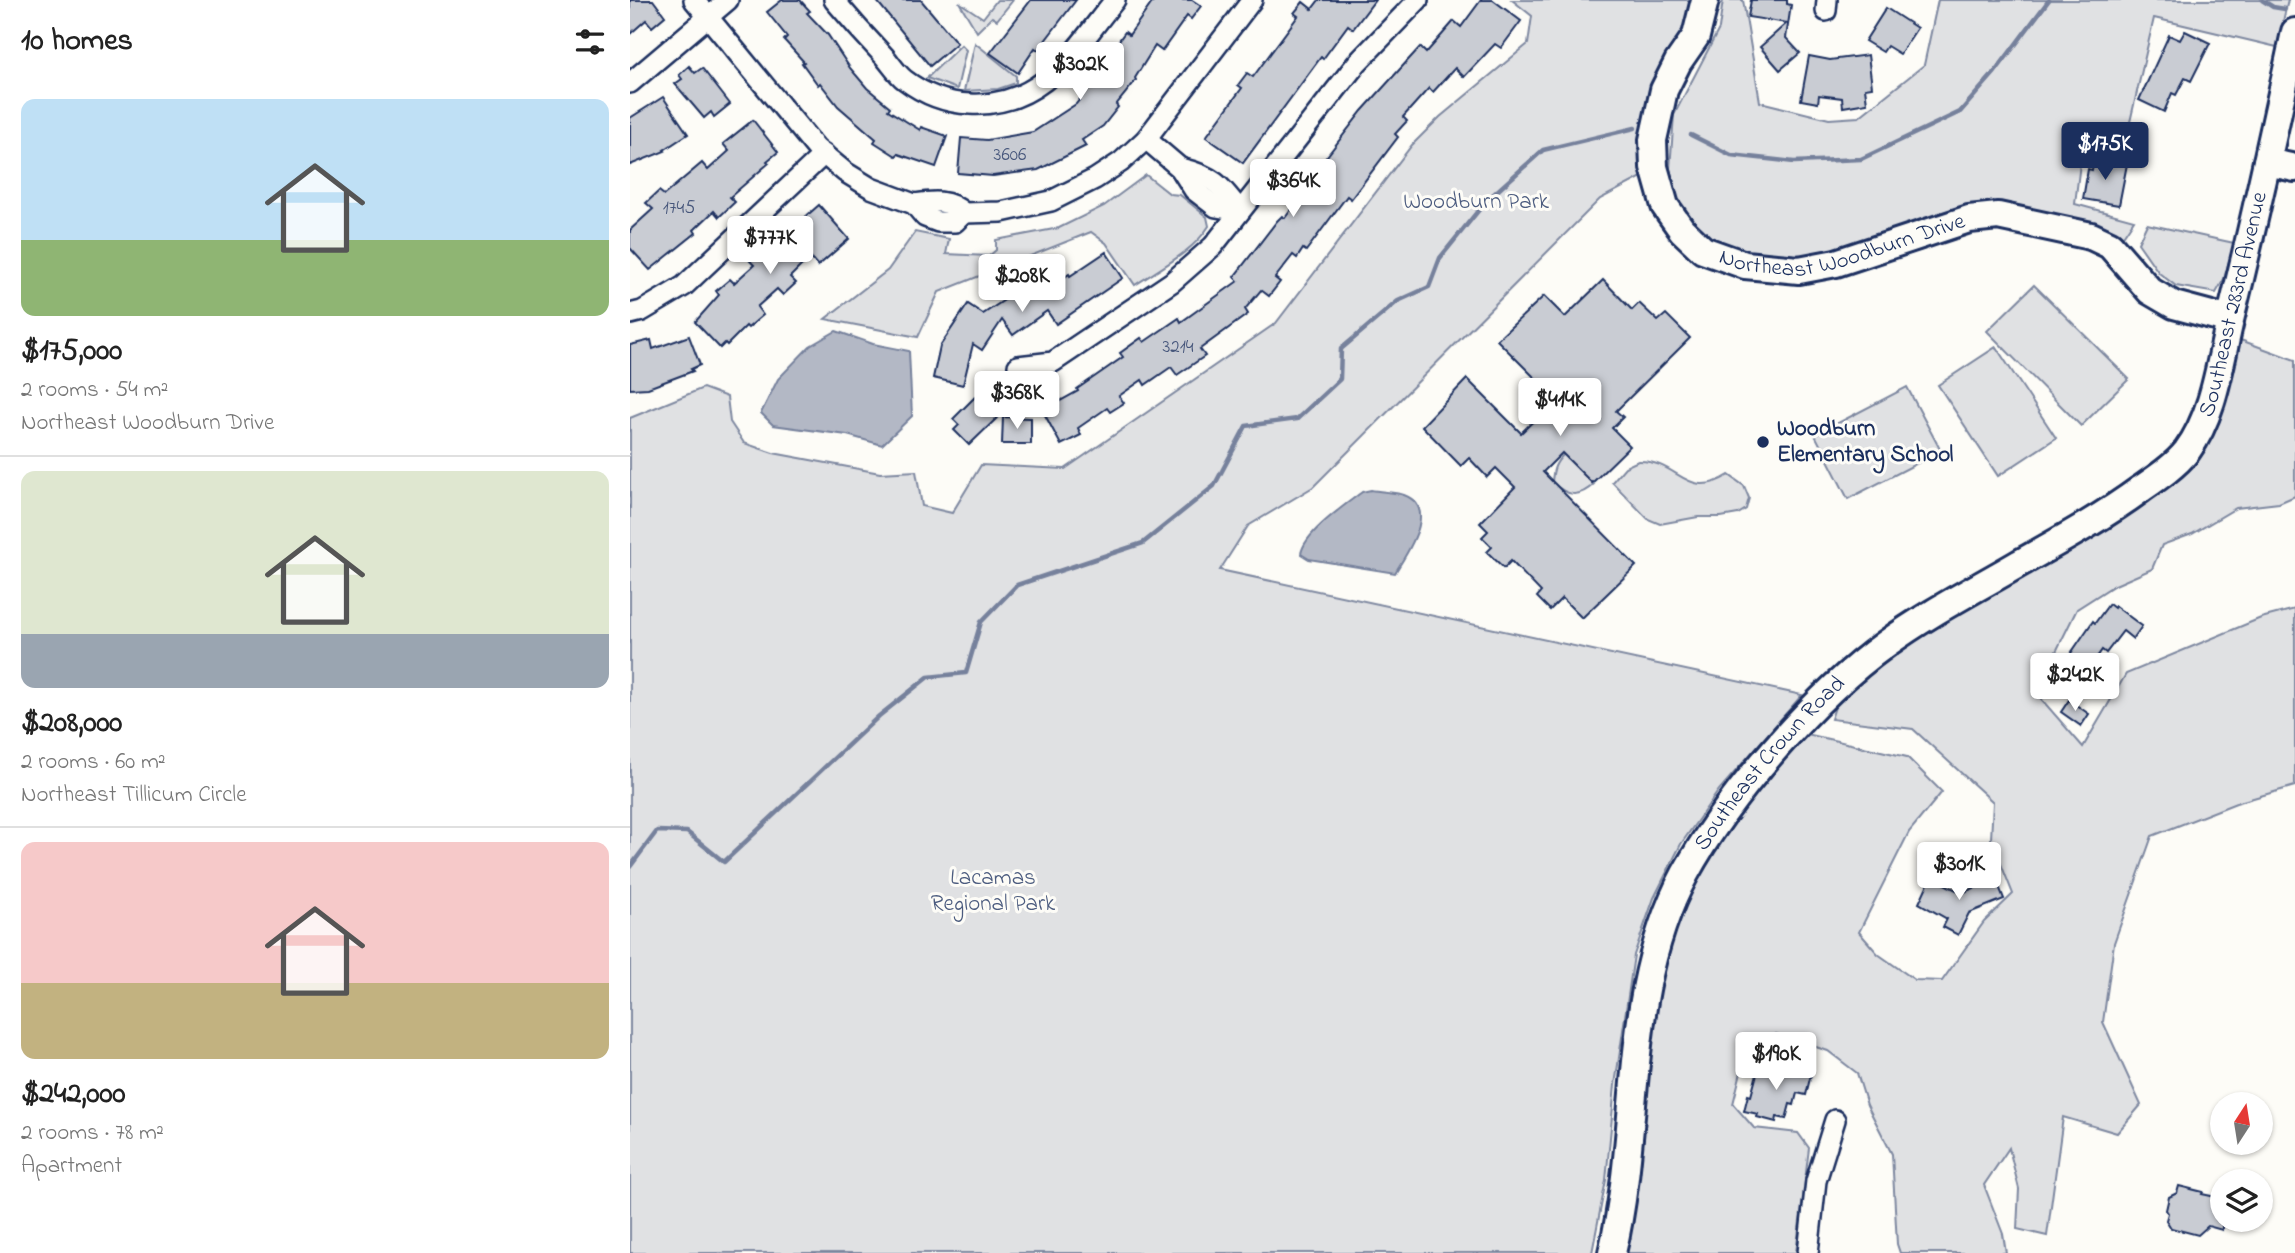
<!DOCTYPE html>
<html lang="en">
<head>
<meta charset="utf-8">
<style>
	:root { --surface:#fff; --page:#f2f2f2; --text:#222; --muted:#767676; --line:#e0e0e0; --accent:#1b2f5e }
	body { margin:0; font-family:"Indie Flower",sans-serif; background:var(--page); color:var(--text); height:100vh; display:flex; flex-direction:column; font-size:26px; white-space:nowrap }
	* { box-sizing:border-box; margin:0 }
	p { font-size:23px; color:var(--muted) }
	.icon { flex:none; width:38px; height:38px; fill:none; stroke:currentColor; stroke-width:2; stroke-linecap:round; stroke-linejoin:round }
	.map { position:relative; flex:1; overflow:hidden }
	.side { display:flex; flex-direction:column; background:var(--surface); width:630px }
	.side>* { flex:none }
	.needle { width:46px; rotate:12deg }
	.buttons { position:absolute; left:1580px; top:1092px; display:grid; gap:14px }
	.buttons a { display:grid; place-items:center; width:63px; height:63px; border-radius:50%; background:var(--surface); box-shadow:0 2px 5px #0004; font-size:35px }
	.price { position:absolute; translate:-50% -60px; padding:0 16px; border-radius:7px; background:#fff; color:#222; font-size:23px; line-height:46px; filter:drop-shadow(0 2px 4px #0008) }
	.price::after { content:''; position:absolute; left:50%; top:42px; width:21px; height:16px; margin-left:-10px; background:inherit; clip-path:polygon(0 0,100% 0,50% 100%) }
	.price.current { background:var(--accent); color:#fff }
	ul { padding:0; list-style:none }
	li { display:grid; align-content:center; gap:14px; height:371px; padding:0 21px }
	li+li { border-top:2px solid var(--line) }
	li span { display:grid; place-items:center; height:217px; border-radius:14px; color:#555 }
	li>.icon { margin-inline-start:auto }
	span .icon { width:126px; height:126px; fill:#fffc; stroke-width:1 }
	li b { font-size:30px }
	h2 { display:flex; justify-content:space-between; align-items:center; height:84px; padding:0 21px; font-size:30px }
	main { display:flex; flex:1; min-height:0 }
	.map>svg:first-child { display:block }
	.green { fill:#e0e1e3; stroke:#7e88a0; stroke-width:2 }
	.water { fill:#b3b8c5; stroke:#76819c; stroke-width:2 }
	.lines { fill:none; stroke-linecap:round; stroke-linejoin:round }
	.stream { stroke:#76819c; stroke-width:4.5 }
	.building { fill:#c9ccd3; stroke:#1b2f5e; stroke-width:2 }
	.street-casing { stroke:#1b2f5e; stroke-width:24 }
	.secondary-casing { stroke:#1b2f5e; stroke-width:32 }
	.street { stroke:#fdfcf7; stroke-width:19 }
	.secondary { stroke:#fdfcf7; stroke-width:26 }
	.poi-dot { fill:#1b2f5e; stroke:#fdfcf7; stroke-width:2.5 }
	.labels { text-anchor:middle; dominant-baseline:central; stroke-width:6; stroke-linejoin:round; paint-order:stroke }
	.number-label { font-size:19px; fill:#46567b }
	.park-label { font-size:23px; fill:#4c5c7f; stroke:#fdfcf7 }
	.street-label { font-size:23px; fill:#1b2f5e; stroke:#fdfcf7 }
	.poi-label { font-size:23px; font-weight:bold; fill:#1b2f5e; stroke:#fdfcf7; text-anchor:start }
</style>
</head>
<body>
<main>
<section class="side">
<h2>10 homes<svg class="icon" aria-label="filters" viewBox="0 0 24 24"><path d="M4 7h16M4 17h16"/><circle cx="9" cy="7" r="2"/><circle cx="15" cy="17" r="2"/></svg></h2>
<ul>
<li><span style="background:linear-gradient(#bfe0f5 65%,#8fb573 0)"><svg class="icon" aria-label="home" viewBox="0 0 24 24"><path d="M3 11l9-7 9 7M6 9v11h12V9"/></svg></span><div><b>$175,000</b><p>2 rooms · 54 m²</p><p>Northeast Woodburn Drive</p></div></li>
<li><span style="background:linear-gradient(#dfe7d0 75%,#9aa5b1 0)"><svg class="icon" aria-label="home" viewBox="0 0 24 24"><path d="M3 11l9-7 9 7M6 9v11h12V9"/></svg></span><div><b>$208,000</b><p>2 rooms · 60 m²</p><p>Northeast Tillicum Circle</p></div></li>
<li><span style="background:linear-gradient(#f6c9c9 65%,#c2b280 0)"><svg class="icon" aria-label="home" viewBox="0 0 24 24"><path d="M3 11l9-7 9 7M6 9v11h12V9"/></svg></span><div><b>$242,000</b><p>2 rooms · 78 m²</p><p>Apartment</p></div></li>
</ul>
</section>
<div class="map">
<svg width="1665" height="1253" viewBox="0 0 1665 1253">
	<rect width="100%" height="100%" fill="#fdfcf7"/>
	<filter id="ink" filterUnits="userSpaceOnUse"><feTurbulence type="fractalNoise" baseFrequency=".0143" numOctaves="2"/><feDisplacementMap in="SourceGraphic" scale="14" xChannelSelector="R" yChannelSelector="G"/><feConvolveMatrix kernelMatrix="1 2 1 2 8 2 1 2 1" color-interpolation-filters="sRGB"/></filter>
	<g filter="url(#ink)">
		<g class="green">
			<polygon points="367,0 383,0 367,20 362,17 347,32 329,2 353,18"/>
			<polygon points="882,0 1065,0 1014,176 970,199 683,487 618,526 590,570 1172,695 1089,790 1051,844 1024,898 1004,955 985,1085 976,1180 962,1253 0,1253 0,418 73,388 97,397 100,422 114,443 143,453 250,473 286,471 292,506 322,513 351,465 435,469 646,323 782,145 810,117 898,44 902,16"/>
			<polygon points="1093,0 1113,0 1130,102 1199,119 1229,117 1294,65 1308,0 1658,0 1647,47 1524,18 1494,148 1467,142 1451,155 1445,204 1504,220 1492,238 1467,224 1374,205 1347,206 1303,216 1264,231 1242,237 1213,252 1185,258 1116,257 1073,237 1047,207 1040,169 1044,115 1089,29"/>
			<polygon points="345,43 386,76 386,83 368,89 334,91"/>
			<polygon points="331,45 336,50 327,89 297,78"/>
			<path d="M516,175L540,194L550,195L577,217L579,226C563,252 530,268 505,285L476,243L461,232L309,292L288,337L195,319L258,270L285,232L319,239L316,254L359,256L366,250V240L429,228L474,206Z"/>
			<polygon points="1517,224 1604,243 1594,279 1586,293 1546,286 1529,273 1508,243"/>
			<polygon points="1404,285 1499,379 1451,426 1357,331"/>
			<polygon points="1605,338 1665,360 1665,496 1649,503 1606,508 1562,534 1532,545 1522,569 1483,586 1447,609 1416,672 1412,700 1453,747 1496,674 1631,618 1665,609 1665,786 1606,803 1522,836 1484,943 1473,1022 1511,1105 1487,1133 1433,1117 1417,1236 1387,1229 1389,1189 1379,1148 1354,1185 1373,1234 1376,1253 1270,1253 1267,1244 1262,1154 1237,1105 1227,1073 1198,1051 1146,1034 1112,1068 1103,1104 1124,1128 1168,1133 1179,1148 1166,1253 994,1253 1026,1010 1037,949 1050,921 1066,873 1112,808 1177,734 1277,757 1312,792 1279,832 1229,932 1248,954 1285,980 1312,981 1354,922 1383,894 1361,839 1363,802 1283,729 1201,719 1207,701 1247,663 1542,476"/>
			<polygon points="1366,347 1426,438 1368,476 1308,385"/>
			<polygon points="1277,387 1311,451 1218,499 1185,435"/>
			<path d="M934,454L964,484C948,499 937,496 922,482C923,469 925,463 934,454Z"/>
			<path d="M1008,461C1049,460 1056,502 1099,475L1114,486L1119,498L1116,509L1108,514L1091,517H1068L1030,524L1018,519L982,482L995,467Z"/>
		</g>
		<g class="water">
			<polygon points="206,331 243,344 279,351 282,416 252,445 217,435 143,425 131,413 148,379 180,346"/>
			<path d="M741,490C751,492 764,492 774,495C810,508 776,554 765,573L679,559L671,554C674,533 715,505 732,492Z"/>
		</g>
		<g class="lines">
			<g class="stream">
				<polyline points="1632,0 1643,7 1655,9"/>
				<polyline points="1061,135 1101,155 1164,162 1231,159 1330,112 1365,72 1419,0"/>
				<polyline points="0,867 27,831 57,832 94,862 249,716 298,677 336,673 351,622 387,585 513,543 584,486 616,426 667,419 710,379 711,349 768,301 799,287 810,258 856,201 913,150 1005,128"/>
			</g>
		</g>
		<g class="building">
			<polygon points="0,0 23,0 35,16 22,27 16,20 0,34"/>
			<polygon points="152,0 170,0 180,11 177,13 198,35 220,68 237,88 260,107 258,110 290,130 291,127 317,136 306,167 268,154 266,156 244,142 246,139 208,106 190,83 188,85 172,63 174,62 154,40 157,37 137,12"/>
			<polygon points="246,0 291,0 327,43 300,66"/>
			<polygon points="401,0 446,0 408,50 405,48 388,73 360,53"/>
			<polygon points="524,0 562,0 571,6 561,19 557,16 532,51 525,46 505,78 506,80 486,105 488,107 473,126 452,140 456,146 408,170 363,176 328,173 331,138 357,140 403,132 446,104 464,81 461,79 495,32 499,35"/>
			<polygon points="689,0 745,0 723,29 718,25 693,59 691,57 613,163 576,137 612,88 608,85 617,73 623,77 668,16 664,13 673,2 682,9"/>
			<polygon points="851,0 863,0 891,21 871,48 865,44 834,77 825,68 803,92 799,88 773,117 777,121 765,134 768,137 721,199 717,196 676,251 673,249 667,258 663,255 645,278 650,282 639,296 631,290 615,309 618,314 570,349 575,356 547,375 541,367 515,385 512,380 489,396 494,403 480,412 477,408 448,428 451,435 431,445 415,415 425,409 423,405 448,391 447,389 493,357 490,353 511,338 514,342 549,318 551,322 608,281 604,277 647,221 652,216 655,218 687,174 684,173 732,111 790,47 796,53 824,21 831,27"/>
			<polygon points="1121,0 1157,0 1157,4 1161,5 1156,38 1170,53 1150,70 1130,47 1157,23 1118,17"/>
			<polygon points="1256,8 1287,28 1270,54 1257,46 1253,52 1235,41"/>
			<polygon points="1555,31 1580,43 1561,81 1555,78 1546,95 1542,93 1534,112 1509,100 1539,35 1550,40"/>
			<polygon points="1238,55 1242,87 1235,88 1237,103 1213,107 1212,98 1189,95 1188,103 1171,100 1179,56 1200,60"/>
			<polygon points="59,66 65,73 72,68 100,104 84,117 81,112 74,118 45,84 52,79 49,75"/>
			<polygon points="33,97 58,134 34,150 35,151 0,165 0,118"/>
			<polygon points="123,120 148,152 137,161 139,163 100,197 105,202 89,217 84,211 64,230 66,233 20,270 0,248 0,230 23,209 16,203 29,191 34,195 72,163 78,170 99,151 93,144"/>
			<polygon points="1464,159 1497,164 1489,205 1453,199 1458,169 1462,170"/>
			<polygon points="189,205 219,239 188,266 180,257 160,277 166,283 153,295 147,289 127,307 133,315 118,328 116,326 97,345 95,343 90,348 65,322 89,295 86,291 100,279 104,283 124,265 120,261 129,252 132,255"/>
			<polygon points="476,252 493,278 426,324 417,311 383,335 372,320 352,350 343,344 333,385 303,378 310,346 338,304 353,314 394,287 400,295 425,278 428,282 439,274 440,276"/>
			<polygon points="973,280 1002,310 1009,303 1028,321 1036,314 1060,338 986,411 993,417 982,428 1000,446 962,483 932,453 913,472 1006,566 952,618 932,598 920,610 907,597 911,592 881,561 874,568 857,552 862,547 852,537 858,531 850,523 885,487 866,468 857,477 839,458 831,466 792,426 837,379 891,433 926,399 867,340 914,296 935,317"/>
			<polygon points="59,336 70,365 61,369 63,371 18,388 0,389 0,345 21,340 23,349"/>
			<polygon points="345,397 367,418 339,445 324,430 329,425 323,419"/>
			<polygon points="373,417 401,418 401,444 372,444"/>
			<polygon points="1479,604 1484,608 1485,606 1512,626 1503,639 1493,631 1476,653 1472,650 1443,691 1424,678 1463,621 1465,623"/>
			<polygon points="1439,700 1459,714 1451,726 1431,712"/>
			<polygon points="1301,877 1332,893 1366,879 1374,899 1339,913 1328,935 1313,927 1317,919 1289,903"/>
			<polygon points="1136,1065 1181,1074 1176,1095 1167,1093 1164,1105 1160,1104 1156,1119 1147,1117 1146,1122 1127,1117 1128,1114 1114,1111 1118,1095 1121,1096 1128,1070 1135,1072"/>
			<polygon points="1549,1186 1573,1192 1572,1194 1586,1197 1585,1201 1592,1203 1592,1230 1578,1226 1568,1235 1541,1228 1536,1220 1538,1213 1536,1210 1539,1197 1547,1193"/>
		</g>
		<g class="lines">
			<defs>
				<g id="street">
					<polyline points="64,0 186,148 215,172 241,188 284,204 295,217 308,222 325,222 334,213"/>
					<path d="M204,0C220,19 237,38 254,56C261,64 267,74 275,80C295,95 316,103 340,104C413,108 444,50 485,0"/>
					<polyline points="1196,11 1197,0"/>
					<polyline points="0,83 98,0"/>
					<polyline points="516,139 550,168 564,190 586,207 610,211"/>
					<path d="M550,168C583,176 590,184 610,211"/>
					<path d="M284,204C303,201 319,199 334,213L371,212L421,201L465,179L491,162L516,139L622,0"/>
					<polyline points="0,314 12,311 54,286 194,154"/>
					<polyline points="388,366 423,362 542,282 583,246 727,63 788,0"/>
					<polyline points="1178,1253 1186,1181 1205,1120"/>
				</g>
				<g id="secondary">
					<path id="s1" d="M1075,0L1066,36L1048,62L1034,90L1023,140L1024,167L1035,206L1052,230L1073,250L1115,265L1169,270L1206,263L1339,219L1368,216L1461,236L1480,245L1520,291L1544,305L1600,320"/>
					<polyline points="1637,162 1665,168"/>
					<path id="s2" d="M982,1253C1012,1127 992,991 1055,874C1097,797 1185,695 1256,644C1298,613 1346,589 1390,563C1431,540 1473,517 1511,489C1527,478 1545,466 1557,451C1585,413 1590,361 1601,316C1624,222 1645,127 1665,32"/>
				</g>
			</defs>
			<use href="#street" class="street-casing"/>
			<use href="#secondary" class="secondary-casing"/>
			<use href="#street" class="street"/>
			<use href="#secondary" class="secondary"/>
		</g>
	</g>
	<circle class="poi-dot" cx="1133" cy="442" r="7"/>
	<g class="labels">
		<g class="number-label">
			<text x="380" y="155">3606</text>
			<text x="49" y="208">1745</text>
			<text x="548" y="347">3214</text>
		</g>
		<g class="park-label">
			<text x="846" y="202">Woodburn Park</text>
			<text x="363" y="878">Lacamas<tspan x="363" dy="26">Regional Park</tspan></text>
		</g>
		<g class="street-label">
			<text stroke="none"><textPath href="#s1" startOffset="422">Northeast Woodburn Drive</textPath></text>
			<text stroke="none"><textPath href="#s2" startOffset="1209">Southeast 283rd Avenue</textPath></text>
			<text stroke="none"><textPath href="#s2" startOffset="528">Southeast Crown Road</textPath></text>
		</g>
		<g class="poi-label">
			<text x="1147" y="429">Woodburn<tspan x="1147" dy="26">Elementary School</tspan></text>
		</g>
	</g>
</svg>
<div class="buttons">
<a><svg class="needle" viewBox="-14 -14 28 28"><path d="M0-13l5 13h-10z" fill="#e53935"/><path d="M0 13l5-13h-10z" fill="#767676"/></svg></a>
<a><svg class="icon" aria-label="layers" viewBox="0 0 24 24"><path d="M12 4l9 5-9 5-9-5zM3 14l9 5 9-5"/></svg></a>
</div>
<b class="price" style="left:450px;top:102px">$302K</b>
<b class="price current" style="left:1475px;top:182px">$175K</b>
<b class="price" style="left:663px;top:219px">$364K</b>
<b class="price" style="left:140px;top:276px">$777K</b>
<b class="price" style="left:392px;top:314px">$208K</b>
<b class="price" style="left:387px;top:431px">$368K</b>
<b class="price" style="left:930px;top:438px">$414K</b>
<b class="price" style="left:1445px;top:713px">$242K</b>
<b class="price" style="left:1329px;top:902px">$301K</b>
<b class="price" style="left:1146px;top:1092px">$190K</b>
</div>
</main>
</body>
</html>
